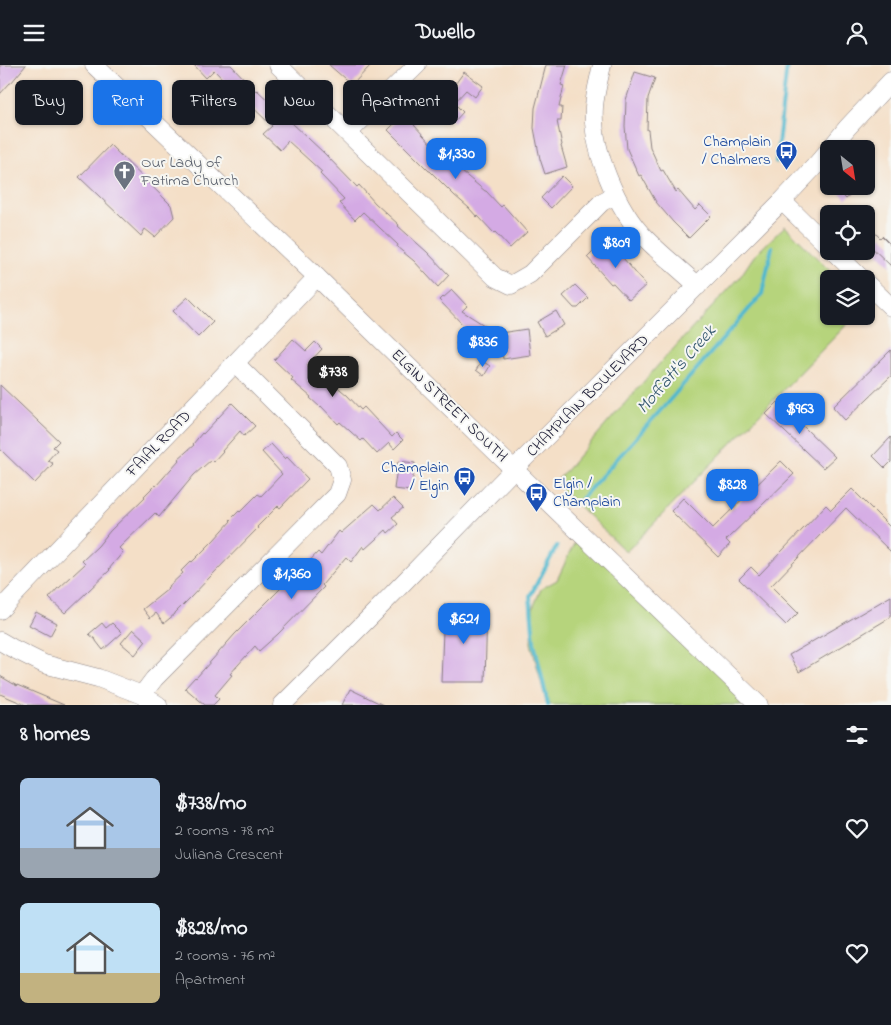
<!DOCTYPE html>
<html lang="en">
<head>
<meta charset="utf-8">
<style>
	:root { --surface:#171b24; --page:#20242c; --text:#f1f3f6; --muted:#9ea1a6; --accent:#1a73e8 }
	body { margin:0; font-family:"Indie Flower",sans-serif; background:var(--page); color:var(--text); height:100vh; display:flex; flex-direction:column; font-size:19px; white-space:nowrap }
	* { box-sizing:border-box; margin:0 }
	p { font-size:16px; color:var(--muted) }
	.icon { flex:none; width:28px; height:28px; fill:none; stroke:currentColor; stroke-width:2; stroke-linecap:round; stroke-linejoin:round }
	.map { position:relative; height:640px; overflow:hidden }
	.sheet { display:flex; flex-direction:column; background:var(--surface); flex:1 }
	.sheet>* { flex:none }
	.top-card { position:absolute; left:15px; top:15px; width:500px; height:45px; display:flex; gap:10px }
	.needle { width:32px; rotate:150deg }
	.tools { position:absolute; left:820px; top:75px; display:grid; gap:10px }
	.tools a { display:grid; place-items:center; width:55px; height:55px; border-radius:8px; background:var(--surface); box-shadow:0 1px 4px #0004; font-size:25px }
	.price { position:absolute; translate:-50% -42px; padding:0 11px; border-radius:10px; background:var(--accent); color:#fff; font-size:16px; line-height:32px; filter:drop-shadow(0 1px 2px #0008) }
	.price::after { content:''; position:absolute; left:50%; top:30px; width:15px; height:11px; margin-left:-8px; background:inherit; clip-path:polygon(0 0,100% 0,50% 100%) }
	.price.on { background:#222; color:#fff }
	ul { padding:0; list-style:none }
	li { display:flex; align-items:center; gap:15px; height:125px; padding:0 20px }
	li span { display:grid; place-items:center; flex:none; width:140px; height:100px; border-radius:8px; color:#555 }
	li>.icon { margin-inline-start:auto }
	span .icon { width:60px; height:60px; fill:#fffc; stroke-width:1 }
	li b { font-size:21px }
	h2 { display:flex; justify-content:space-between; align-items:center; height:60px; padding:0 20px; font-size:21px }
	.pill { padding:0 18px; border-radius:8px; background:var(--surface); box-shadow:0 1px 4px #0004; font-size:18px; line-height:45px }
	.pill.on { background:var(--accent); color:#fff }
	header { display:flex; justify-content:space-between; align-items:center; height:65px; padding:0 20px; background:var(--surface); font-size:22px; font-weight:700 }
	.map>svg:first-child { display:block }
	.green { fill:#b6d47b; stroke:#6c7b5b }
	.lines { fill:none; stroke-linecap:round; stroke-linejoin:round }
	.stream { stroke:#50b8ce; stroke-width:4 }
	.building { fill:#d4aae4 }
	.minor-casing { stroke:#8b8081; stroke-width:19 }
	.minor { stroke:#fff; stroke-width:18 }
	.labels { text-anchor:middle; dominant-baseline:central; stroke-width:4; stroke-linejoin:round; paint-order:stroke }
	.transit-label { font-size:16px; fill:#164399; stroke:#f6f6f2; text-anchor:end }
	.worship-label { font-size:16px; fill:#5b616d; stroke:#f6f6f2; text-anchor:start }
	.street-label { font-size:16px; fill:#22223b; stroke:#f6f6f2 }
	.water-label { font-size:18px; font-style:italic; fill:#32566e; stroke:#f6f6f2 }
</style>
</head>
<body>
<header><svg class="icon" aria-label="menu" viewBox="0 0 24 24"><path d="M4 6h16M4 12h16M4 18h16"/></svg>Dwello<svg class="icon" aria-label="person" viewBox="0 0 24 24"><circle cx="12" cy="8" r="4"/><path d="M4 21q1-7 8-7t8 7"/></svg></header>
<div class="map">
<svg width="891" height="640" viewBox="0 0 891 640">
	<rect width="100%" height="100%" fill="#f6f6f2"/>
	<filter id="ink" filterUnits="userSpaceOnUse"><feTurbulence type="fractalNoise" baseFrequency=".02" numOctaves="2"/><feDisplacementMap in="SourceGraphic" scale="10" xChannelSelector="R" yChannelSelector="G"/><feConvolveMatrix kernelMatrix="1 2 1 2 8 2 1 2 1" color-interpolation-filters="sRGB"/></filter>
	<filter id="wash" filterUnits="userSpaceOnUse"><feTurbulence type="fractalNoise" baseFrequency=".0096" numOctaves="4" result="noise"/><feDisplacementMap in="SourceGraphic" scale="20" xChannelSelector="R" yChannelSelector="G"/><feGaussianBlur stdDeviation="1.12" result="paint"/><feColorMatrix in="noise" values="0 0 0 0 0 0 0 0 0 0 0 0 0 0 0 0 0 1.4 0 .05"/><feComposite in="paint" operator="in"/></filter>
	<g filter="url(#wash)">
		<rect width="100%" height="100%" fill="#f4dfc7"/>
		<g class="green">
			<polygon points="785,161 838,214 829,214 829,251 855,251 626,487 555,418 661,297 740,212 754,191"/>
			<polygon points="579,468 758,640 547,640 531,578 533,543 541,524 557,515"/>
		</g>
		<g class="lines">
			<g class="stream">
				<polyline points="776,97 787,0"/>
				<polyline points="581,434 668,337 762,229 772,182"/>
				<polyline points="548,640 534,577 530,531 557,481"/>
			</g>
		</g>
		<g id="blocks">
			<g class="building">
				<polygon points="0,0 26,0 11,18 10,18 0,29"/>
				<polygon points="194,0 231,0 256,26 257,25 325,89 357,122 359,120 375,138 399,160 398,161 427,187 449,210 438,222 414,196 397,182 398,180 363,147 355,155 339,138 344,134 320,109 322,107 288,76 280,85 263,69 272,61 239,29 238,30 214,5 206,13"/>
				<polygon points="329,0 371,0 352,20"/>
				<polygon points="546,0 567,0 561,20 564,21 559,42 562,42 561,56 557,56 562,80 561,81 567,102 545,109 540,94 534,63 535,43"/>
				<polygon points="464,7 483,21 475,32 466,25 454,38 463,47 454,57 441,45 445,41 437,35 447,23 450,26"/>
				<polygon points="635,7 655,13 648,33 647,65 648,65 650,82 661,106 663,105 676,127 678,125 695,145 700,140 711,151 689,173 673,157 656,137 641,110 639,111 627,84 625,61 626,35"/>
				<polygon points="412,41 422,52 414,60 433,81 436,78 446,90 462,107 485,126 486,126 501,142 503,140 527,167 510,183 495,167 494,168 478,151 477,152 469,143 454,130 430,106 429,106 388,65"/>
				<polygon points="110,80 171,140 174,152 155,172 145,164 141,171 79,112"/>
				<polygon points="562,111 572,121 551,143 541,133"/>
				<polygon points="834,121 861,121 846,134"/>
				<polygon points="866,158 880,173 882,171 891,180 891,201 866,177"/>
				<polygon points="606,173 646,220 629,235 613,218 611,219 587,192"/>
				<polygon points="575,220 588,233 578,243 574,243 563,231"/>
				<polygon points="452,225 467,241 462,246 495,267 477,293 456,279 466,263 439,235 442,232 443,233"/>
				<polygon points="188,232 213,257 198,272 173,246"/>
				<polygon points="556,246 564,260 545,271 537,257"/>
				<polygon points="527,264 530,290 503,294 500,268"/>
				<polygon points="293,274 306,286 315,277 322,284 307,300 326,316 328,314 347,330 361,345 364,342 392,372 396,368 403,375 394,384 389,378 377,389 363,374 361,376 340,357 338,359 321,341 320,342 310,333 311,332 291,315 293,313 274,295"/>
				<polygon points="891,285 891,311 845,355 833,342"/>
				<polygon points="482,296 490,301 484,311 476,305"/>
				<polygon points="0,320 59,376 53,382 57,385 48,395 53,399 35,418 0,384"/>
				<polygon points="778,337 835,392 823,403 766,349"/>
				<polygon points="232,338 255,361 244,371 240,366 222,386 223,386 213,397 211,395 194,410 159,452 155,448 119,483 123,487 109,504 110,505 65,548 49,533 58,523 59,523 85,499 82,496 98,481 110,466 145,432 144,431 155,420 156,421 179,395 178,394 194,380 193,379 202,368 203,369"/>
				<polygon points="891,372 891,397 885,403 873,391"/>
				<polygon points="271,379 285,394 287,392 308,414 280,443 278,441 257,462 258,463 210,512 191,532 175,548 175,549 164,558 156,548 150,553 143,544 168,524 167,523 183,508 181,506 191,496 192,497 214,475 231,456 230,455 239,446 240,447 258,429 261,431 282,409 262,387"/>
				<polygon points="398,396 415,398 411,426 394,424"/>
				<polygon points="781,396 794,409 726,475 730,479 718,492 671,446 683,433 713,463"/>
				<polygon points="852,424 891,463 891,487 846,443 771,521 798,548 786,560 739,514 751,502 759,510 826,440 831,445"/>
				<polygon points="393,433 403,443 392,452 398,459 388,468 386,465 365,484 363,481 351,497 346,492 322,520 324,522 278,569 259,586 255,581 230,609 232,610 215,630 219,634 213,640 205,640 185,623 195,612 196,613 235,569 284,520 286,521 318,487 321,490 339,466 341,468 374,439 380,445"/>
				<polygon points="891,531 891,552 799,607 789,590"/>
				<polygon points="444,540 487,544 485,617 441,617"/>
				<polygon points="36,547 57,558 50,571 29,560"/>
				<polygon points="102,558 106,563 112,558 122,568 103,585 96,576 96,575 89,569"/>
				<polygon points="133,564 146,576 135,590 121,578"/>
				<polygon points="0,611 17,621 17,620 64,640 26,640 0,629"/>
				<polygon points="350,624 383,640 342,640"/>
			</g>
		</g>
	</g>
	<g filter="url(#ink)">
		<use href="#blocks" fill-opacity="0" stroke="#8b8081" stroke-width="1"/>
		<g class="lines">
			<defs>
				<g id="minor">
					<polyline points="94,0 317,212 499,390 759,640"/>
					<polyline points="278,0 495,212 511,220 530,209 602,137 615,130"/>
					<path d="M602,0C599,14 595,28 594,42C591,83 617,145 646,174C663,191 681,205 698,221"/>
					<polyline points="348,68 417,0"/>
					<polyline points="830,84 847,63 891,16"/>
					<polyline points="782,136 829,182"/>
					<polyline points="833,186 862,214"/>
					<polyline points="866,218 891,242"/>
					<polyline points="0,545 317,212"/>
					<polyline points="0,576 12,583 44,599 98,613 142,630 158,640"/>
					<polyline points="142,630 154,614 337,429 342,415 338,401 235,298"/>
					<polyline points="282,640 373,549 514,404 782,136 815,101 829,85"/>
				</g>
			</defs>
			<use href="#minor" class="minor-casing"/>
			<use href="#minor" class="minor"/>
		</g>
	</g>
	<defs>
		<symbol id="bus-pin" viewBox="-11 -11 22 30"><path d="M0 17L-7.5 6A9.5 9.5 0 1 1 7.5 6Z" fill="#1a4fb4" stroke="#f6f6f2"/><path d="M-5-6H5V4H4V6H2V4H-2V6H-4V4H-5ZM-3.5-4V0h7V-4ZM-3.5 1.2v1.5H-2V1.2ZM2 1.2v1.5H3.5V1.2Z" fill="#fff"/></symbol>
		<symbol id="church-pin" viewBox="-11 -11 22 30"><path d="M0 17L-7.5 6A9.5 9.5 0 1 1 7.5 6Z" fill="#6b7280" stroke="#f6f6f2"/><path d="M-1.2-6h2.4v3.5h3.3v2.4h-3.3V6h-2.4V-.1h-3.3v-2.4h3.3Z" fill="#fff"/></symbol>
	</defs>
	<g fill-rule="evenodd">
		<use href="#bus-pin" x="774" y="74" width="25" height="34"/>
		<use href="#church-pin" x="112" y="94" width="25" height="34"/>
		<use href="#bus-pin" x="452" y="400" width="25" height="34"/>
		<use href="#bus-pin" x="524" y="416" width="25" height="34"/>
	</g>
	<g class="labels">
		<g class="transit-label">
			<text x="771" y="77">Champlain<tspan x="771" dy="18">/ Chalmers</tspan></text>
			<text x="449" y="403">Champlain<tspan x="449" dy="18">/ Elgin</tspan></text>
			<text x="553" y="419" text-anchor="start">Elgin /<tspan x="553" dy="18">Champlain</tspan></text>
		</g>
		<g class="worship-label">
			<text x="141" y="98">Our Lady of<tspan x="141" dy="18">Fatima Church</tspan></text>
		</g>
		<g class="street-label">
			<text transform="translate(588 331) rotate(-45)">CHAMPLAIN BOULEVARD</text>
			<text transform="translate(449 341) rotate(44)">ELGIN STREET SOUTH</text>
			<text transform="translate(159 379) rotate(-46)">FAIAL ROAD</text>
		</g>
		<g class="water-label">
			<text transform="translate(677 305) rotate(-49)">Moffatt's Creek</text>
		</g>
	</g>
</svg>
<div class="tools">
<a><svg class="needle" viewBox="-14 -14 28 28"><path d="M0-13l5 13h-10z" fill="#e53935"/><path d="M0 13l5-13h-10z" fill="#9ea1a6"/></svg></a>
<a><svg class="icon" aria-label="locate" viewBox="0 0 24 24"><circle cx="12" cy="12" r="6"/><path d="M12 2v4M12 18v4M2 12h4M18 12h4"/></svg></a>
<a><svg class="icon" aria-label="layers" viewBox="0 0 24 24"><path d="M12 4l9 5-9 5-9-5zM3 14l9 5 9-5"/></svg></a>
</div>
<b class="price" style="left:456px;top:115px">$1,330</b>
<b class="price" style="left:616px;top:204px">$809</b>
<b class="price" style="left:483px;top:303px">$836</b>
<b class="price on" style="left:333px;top:333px">$738</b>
<b class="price" style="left:800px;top:370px">$963</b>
<b class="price" style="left:732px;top:446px">$828</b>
<b class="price" style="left:292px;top:535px">$1,360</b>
<b class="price" style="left:464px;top:580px">$621</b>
<div class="top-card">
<a class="pill">Buy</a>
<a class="pill on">Rent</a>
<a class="pill">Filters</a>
<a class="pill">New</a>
<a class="pill">Apartment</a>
</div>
</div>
<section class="sheet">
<h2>8 homes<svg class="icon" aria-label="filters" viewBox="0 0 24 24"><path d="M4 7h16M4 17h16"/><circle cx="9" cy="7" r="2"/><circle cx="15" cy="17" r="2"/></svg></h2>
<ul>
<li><span style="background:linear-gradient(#a9c7e8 70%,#9aa5b1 0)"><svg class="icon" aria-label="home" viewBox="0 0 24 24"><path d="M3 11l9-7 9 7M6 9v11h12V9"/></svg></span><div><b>$738/mo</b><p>2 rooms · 78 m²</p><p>Juliana Crescent</p></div><svg class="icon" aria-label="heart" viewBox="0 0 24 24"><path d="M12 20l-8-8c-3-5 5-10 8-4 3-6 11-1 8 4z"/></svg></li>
<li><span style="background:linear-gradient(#bfe0f5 70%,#c2b280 0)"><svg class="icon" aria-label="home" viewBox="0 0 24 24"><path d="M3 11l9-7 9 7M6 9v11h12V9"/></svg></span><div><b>$828/mo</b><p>2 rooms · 76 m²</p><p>Apartment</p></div><svg class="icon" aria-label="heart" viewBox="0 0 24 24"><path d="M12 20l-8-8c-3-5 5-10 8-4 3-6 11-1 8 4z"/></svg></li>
</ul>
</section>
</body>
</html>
